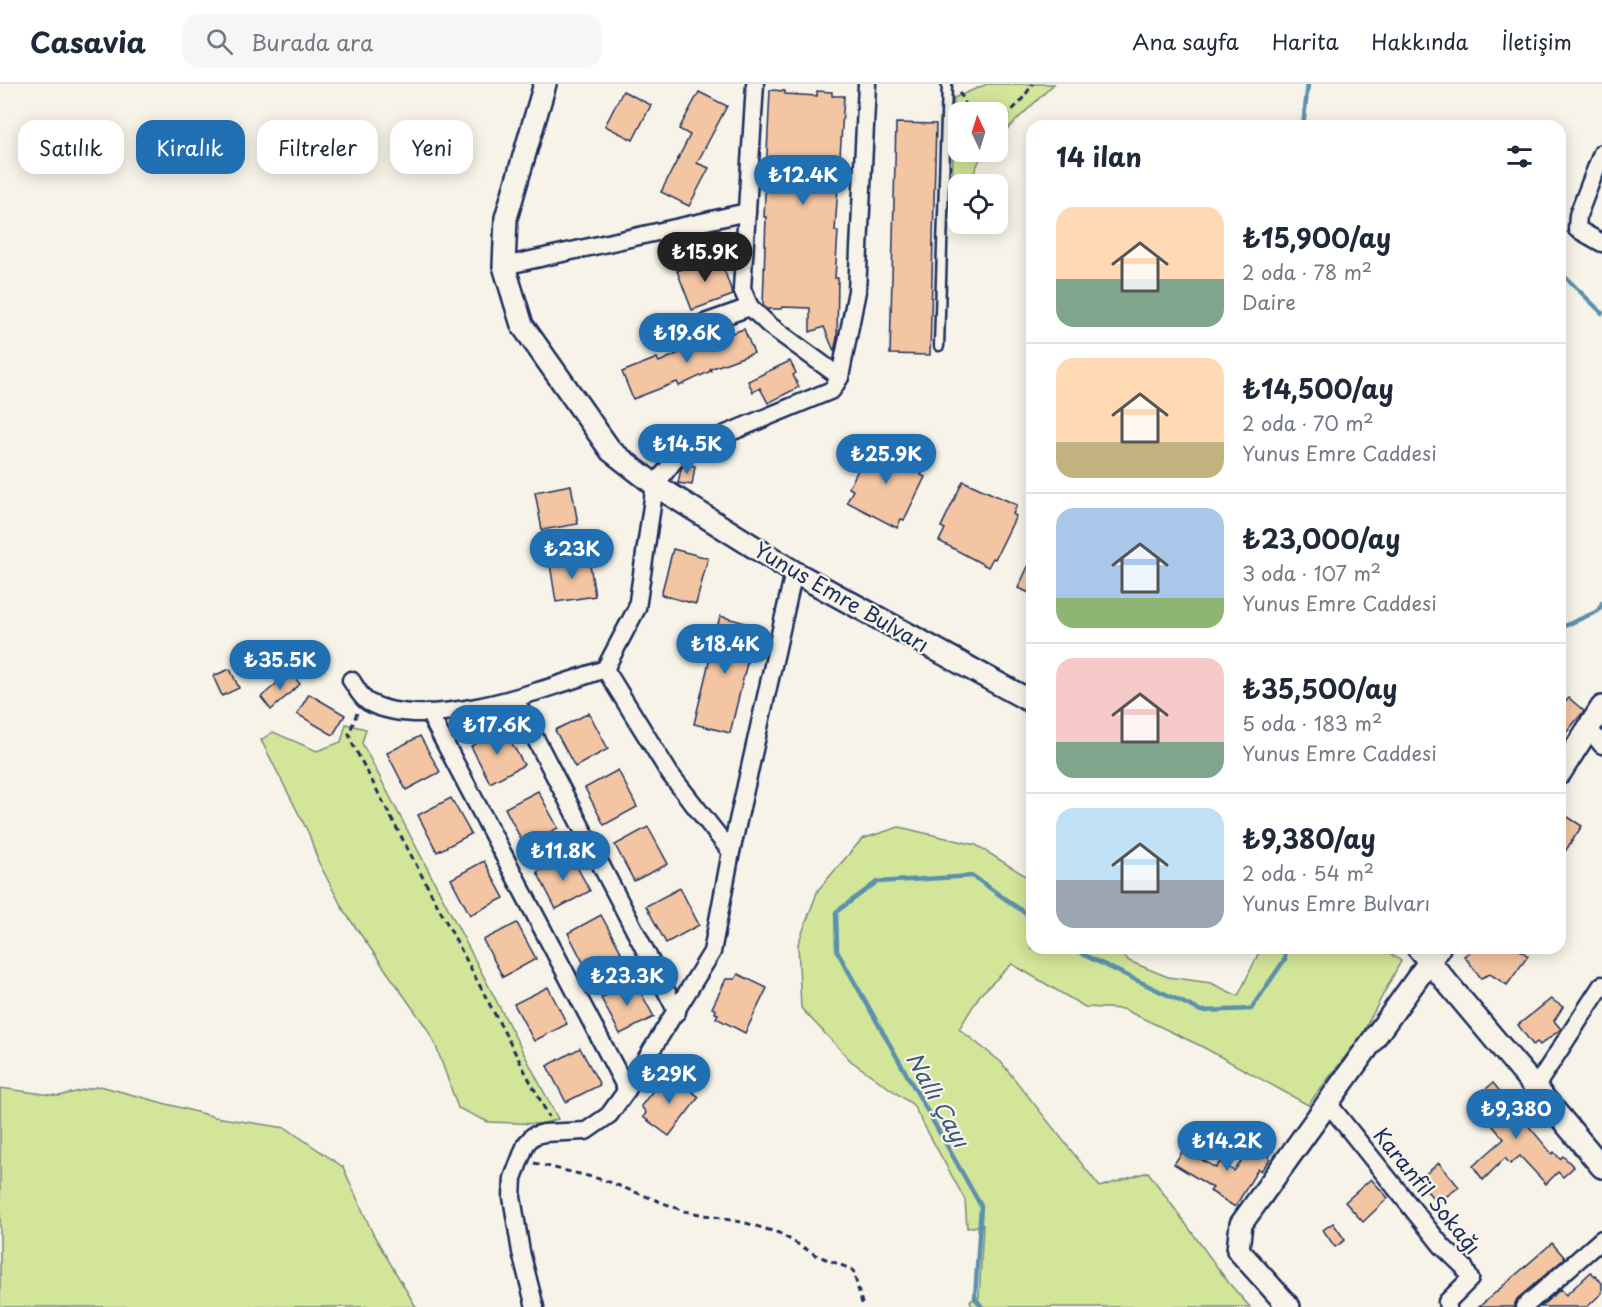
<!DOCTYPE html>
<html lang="tr">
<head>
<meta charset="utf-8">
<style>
	:root { --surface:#fff; --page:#f6f6f7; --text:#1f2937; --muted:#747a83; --line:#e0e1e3; --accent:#1f6fb2 }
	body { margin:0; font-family:"Playpen Sans",sans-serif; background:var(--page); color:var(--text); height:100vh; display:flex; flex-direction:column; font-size:22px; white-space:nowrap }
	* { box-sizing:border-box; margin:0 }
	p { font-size:20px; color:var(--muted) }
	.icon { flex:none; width:33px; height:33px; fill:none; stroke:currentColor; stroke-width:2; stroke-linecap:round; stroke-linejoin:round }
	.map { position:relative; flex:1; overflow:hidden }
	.drawer { position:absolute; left:1026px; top:36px; width:540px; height:834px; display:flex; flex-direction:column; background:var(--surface); border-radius:18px; box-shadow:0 3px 15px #0003 }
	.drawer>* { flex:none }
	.banner { position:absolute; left:18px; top:36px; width:570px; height:54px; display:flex; gap:12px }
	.needle { width:39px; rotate:356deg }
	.controls { position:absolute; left:948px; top:18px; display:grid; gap:12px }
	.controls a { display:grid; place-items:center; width:60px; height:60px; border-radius:12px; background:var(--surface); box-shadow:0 3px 15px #0003; font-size:30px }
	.price { position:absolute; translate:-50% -51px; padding:0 14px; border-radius:21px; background:var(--accent); color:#fff; font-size:20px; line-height:39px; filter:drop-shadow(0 2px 3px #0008) }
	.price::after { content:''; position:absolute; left:50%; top:36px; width:18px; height:14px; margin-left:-9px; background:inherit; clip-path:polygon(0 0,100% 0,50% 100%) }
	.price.selected { background:#222; color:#fff }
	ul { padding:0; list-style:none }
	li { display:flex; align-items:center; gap:18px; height:150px; padding:0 30px }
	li+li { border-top:2px solid var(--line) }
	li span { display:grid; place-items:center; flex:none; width:168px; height:120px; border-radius:18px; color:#555 }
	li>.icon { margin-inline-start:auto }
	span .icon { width:72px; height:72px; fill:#fffc; stroke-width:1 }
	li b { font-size:26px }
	h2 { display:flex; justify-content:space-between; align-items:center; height:72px; padding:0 30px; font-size:26px }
	.chip { padding:0 21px; border-radius:18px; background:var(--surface); box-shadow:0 3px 15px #0003; font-size:21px; line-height:54px }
	.chip.selected { background:var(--accent); color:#fff }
	header { display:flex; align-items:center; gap:36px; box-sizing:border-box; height:84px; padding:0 30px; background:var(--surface); border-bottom:2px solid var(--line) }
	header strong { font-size:28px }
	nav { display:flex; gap:33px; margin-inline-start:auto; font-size:21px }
	.search { width:420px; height:54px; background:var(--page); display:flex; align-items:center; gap:15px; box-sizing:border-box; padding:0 21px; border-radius:18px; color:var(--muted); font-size:22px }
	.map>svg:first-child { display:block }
	.green { fill:#d2e599; stroke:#768a7c; stroke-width:1.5 }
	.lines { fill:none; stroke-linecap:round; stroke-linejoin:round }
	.stream { stroke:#5b91ae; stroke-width:4.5 }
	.building { fill:#f3c5a2; stroke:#1b2f5e; stroke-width:1.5 }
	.service-casing { stroke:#1b2f5e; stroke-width:13 }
	.minor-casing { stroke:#1b2f5e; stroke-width:21 }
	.tertiary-casing { stroke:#1b2f5e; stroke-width:26 }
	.path { stroke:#1b2f5e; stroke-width:3; stroke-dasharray:6 4.5; stroke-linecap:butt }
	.service { stroke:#f7f3e8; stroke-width:8 }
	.minor { stroke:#f7f3e8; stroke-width:16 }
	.tertiary { stroke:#f7f3e8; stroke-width:21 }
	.labels { text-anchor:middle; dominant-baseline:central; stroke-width:4.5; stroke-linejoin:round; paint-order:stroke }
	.street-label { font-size:21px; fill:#1b2f5e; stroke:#f7f3e8 }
	.water-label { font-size:22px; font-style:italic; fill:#36587f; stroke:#f7f3e8 }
</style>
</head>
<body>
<header>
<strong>Casavia</strong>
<div class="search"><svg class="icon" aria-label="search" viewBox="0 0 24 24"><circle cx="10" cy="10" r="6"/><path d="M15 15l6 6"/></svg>Burada ara</div>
<nav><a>Ana sayfa</a><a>Harita</a><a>Hakkında</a><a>İletişim</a></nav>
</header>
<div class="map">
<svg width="1602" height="1223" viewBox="0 0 1602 1223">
	<rect width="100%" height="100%" fill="#f7f3e8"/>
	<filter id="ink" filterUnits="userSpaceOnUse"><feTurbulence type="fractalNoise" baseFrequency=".0167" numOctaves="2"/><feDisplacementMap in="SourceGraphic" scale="12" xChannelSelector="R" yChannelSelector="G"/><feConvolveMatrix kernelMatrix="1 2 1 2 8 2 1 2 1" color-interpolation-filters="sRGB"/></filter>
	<g filter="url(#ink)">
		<g class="green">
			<polygon points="987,0 1054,0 998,54 998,28 958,28 958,68 983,68 969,100 958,100 958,114 952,116 954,14"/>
			<polygon points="346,640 366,645 362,659 558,1035 541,1040 488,1038 458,1024 436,962 426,943 344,827 318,777 309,750 261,656 273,648 317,667 341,658"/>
			<polygon points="899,743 976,761 1032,796 1032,864 1117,864 1129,877 1168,893 1211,899 1238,912 1261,864 1382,864 1401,877 1361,952 1308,1021 1201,962 1123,925 1085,923 1012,880 980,911 959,945 1001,978 1100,1103 1148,1088 1228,1198 1250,1223 972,1223 970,1217 979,1213 983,1141 967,1144 965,1116 913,1021 851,977 801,924 798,860 818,806 862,755"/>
			<polygon points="100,1002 215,1033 286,1044 343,1083 373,1150 416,1223 0,1223 0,1004 59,1012"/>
		</g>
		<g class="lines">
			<g class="stream">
				<polyline points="1303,42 1308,0"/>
				<polyline points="1560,188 1602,229"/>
				<polyline points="1560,544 1598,527 1602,519"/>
				<polyline points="1074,864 1084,871 1201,927 1251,925 1285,875 1285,864"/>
				<polyline points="982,1223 975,1214 981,1122 837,867 836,828 877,798 973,792 1032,834"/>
			</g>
		</g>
		<g class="building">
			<polygon points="770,6 785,7 785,10 817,12 817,7 832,8 832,12 844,12 835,147 838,147 835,194 838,194 837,254 834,267 824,243 810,248 810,224 782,223 781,225 767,225 763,221 766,133 764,133"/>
			<polygon points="623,7 651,21 633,56 605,42"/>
			<polygon points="699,8 727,22 697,79 709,84 689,122 661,108 690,51 679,45"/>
			<polygon points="896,39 936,40 930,271 890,270"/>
			<polygon points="719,171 733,211 692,226 677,187"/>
			<polygon points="744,245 754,269 710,285 711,287 679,302 677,298 633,315 622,288 657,274 659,278 699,260"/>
			<polygon points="790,277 796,289 793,291 799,303 768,319 760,304 753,308 748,297"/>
			<polygon points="872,358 926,382 921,391 925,393 904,436 901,435 897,444 847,418 853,406 849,404"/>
			<polygon points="685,380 695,382 692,401 678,399 681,385"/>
			<polygon points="963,397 1017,421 1013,430 1016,432 995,475 993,474 988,483 939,457 945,445 941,443"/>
			<polygon points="571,401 578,440 542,446 535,408"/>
			<polygon points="673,465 708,474 696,520 661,511"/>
			<polygon points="589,474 595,512 556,518 550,480"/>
			<polygon points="1032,474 1032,510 1018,504"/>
			<polygon points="720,532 756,542 730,649 694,640"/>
			<polygon points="230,585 239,604 222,612 213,592"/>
			<polygon points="290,588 300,600 271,626 261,613"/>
			<polygon points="309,610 345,631 333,651 297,630"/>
			<polygon points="1560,612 1566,617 1569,614 1584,627 1560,656"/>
			<polygon points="589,629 608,665 575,683 555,646"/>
			<polygon points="504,645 524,681 490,699 471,662"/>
			<polygon points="420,652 440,688 406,706 387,669"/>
			<polygon points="618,686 637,723 604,741 585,704"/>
			<polygon points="538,707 558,744 524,761 505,724"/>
			<polygon points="451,714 471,750 437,768 418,731"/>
			<polygon points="1560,728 1582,742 1560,775"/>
			<polygon points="648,743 668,780 634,797 615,761"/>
			<polygon points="570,770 590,807 556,825 537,788"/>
			<polygon points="484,777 504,814 470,831 451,795"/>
			<polygon points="680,804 699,841 666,859 646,822"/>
			<polygon points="601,831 621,868 587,886 568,849"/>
			<polygon points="517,839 536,875 503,893 483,856"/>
			<polygon points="1475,864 1517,864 1528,872 1507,901 1490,890 1481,894 1464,872"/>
			<polygon points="738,890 767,904 745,949 716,934 718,930 715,929 716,926 712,924 726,895 735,895"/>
			<polygon points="634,896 654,933 620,950 601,914"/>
			<polygon points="548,903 567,940 534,957 514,920"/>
			<polygon points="1551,915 1563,923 1554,937 1561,945 1540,961 1537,958 1533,961 1518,941"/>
			<polygon points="580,964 600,1001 566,1018 547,982"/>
			<polygon points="673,993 699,1013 669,1052 643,1033 646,1029 641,1022 661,996 665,999 667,996 670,998"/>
			<polygon points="1493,999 1552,1070 1554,1068 1560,1075 1563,1072 1574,1083 1563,1093 1558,1088 1546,1100 1520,1072 1510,1080 1505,1074 1483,1096 1473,1082 1504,1055 1474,1020 1483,1012 1481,1009"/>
			<polygon points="1258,1056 1273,1067 1268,1073 1270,1075 1261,1087 1258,1085 1235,1123 1210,1107 1213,1104 1174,1080 1184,1065 1216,1084 1220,1078 1234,1087"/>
			<polygon points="1439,1079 1459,1103 1437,1119 1418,1096"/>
			<polygon points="1371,1095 1388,1114 1363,1138 1345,1118"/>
			<polygon points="1333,1139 1345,1156 1335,1163 1323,1146"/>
			<polygon points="1552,1159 1565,1174 1517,1215 1514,1223 1479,1223"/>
			<polygon points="1591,1188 1602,1199 1602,1209 1587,1223 1540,1223 1561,1205 1566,1211"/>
		</g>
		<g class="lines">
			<defs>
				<polyline id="service" points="939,262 947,0"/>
				<g id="minor">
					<polyline points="755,0 742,205 750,223 769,241 840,293"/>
					<polyline points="1602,69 1578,131 1577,145 1602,159"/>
					<polyline points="504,182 747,128"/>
					<polyline points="659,255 750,223"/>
					<polyline points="605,585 670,690 731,768"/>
					<path d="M351,596C356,603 361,614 368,618C427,650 545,605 605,585L637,524L655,401L680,369L832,306L840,293L857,207L867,0"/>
					<polyline points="515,615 677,928"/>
					<polyline points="429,629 627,1006 712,868 731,768 794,488"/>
					<polyline points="1590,646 1602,661"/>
					<polyline points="1536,1002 1602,901"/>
					<polyline points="1327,1018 1442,1162 1464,1183 1470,1195 1447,1218 1448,1223"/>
					<polyline points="535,1223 521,1168 512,1113 513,1094 526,1060 533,1052 544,1049 586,1047 609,1031 627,1006"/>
					<polyline points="1524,1223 1602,1155"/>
				</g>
				<g id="tertiary">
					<polyline points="545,0 506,134 504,182 522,241 611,367 655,401 794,488 1032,618"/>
					<polyline points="1560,689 1602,623"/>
					<polyline points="1418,864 1602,1083"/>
					<polyline points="1289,1223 1238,1166 1241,1140 1439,864"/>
				</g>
			</defs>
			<use href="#service" class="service-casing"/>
			<use href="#minor" class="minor-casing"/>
			<use href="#tertiary" class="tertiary-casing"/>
			<g class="path">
				<polyline points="959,9 965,16 963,28"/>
				<polyline points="998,41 1020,18 1033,0"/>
				<polyline points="357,629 349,650 352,659 549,1033"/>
				<polyline points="534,1079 604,1096 684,1127 746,1139 779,1149 816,1171 853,1186 863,1223"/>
			</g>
			<use href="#service" class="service"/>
			<use href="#minor" class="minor"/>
			<use href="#tertiary" class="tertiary"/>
		</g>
	</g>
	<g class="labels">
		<g class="street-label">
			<text transform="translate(842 512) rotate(30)">Yunus Emre Bulvarı</text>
			<text transform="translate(1428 1106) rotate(51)">Karanfil Sokağı</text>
		</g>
		<g class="water-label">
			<text transform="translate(939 1015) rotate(61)">Nallı Çayı</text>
		</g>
	</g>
</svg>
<div class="controls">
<a><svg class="needle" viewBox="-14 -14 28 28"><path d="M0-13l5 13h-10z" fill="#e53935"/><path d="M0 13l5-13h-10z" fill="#747a83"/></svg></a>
<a><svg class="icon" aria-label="locate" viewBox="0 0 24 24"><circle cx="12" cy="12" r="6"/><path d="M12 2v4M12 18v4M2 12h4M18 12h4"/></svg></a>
</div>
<b class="price" style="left:803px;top:122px">₺12.4K</b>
<b class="price selected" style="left:705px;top:199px">₺15.9K</b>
<b class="price" style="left:687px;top:280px">₺19.6K</b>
<b class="price" style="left:687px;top:391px">₺14.5K</b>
<b class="price" style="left:886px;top:401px">₺25.9K</b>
<b class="price" style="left:572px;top:496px">₺23K</b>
<b class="price" style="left:725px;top:591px">₺18.4K</b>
<b class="price" style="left:280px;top:607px">₺35.5K</b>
<b class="price" style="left:497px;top:672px">₺17.6K</b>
<b class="price" style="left:563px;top:798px">₺11.8K</b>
<b class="price" style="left:627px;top:923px">₺23.3K</b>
<b class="price" style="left:669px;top:1021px">₺29K</b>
<b class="price" style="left:1516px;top:1056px">₺9,380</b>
<b class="price" style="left:1227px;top:1088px">₺14.2K</b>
<div class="banner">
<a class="chip">Satılık</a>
<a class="chip selected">Kiralık</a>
<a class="chip">Filtreler</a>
<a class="chip">Yeni</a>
</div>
<section class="drawer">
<h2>14 ilan<svg class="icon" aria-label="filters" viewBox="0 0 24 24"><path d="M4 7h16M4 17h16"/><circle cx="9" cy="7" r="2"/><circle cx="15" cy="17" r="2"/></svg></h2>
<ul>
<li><span style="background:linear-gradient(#ffd9b3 60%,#7fa58c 0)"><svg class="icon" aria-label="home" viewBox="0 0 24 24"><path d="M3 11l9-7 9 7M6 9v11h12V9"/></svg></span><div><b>₺15,900/ay</b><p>2 oda · 78 m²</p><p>Daire</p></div></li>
<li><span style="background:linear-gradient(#ffd9b3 70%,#c2b280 0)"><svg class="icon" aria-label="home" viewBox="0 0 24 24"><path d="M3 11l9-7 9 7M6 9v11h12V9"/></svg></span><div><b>₺14,500/ay</b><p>2 oda · 70 m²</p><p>Yunus Emre Caddesi</p></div></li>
<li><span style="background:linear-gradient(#a9c7e8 75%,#8fb573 0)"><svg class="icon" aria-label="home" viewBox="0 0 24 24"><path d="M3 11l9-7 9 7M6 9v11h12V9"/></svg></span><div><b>₺23,000/ay</b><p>3 oda · 107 m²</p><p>Yunus Emre Caddesi</p></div></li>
<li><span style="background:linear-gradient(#f6c9c9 70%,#7fa58c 0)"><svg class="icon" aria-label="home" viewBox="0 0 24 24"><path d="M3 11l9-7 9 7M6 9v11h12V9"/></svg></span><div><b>₺35,500/ay</b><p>5 oda · 183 m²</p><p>Yunus Emre Caddesi</p></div></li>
<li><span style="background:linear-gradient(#bfe0f5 60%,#9aa5b1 0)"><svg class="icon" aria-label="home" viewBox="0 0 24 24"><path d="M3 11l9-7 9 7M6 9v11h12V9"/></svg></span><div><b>₺9,380/ay</b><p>2 oda · 54 m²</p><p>Yunus Emre Bulvarı</p></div></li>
</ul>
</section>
</div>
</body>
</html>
